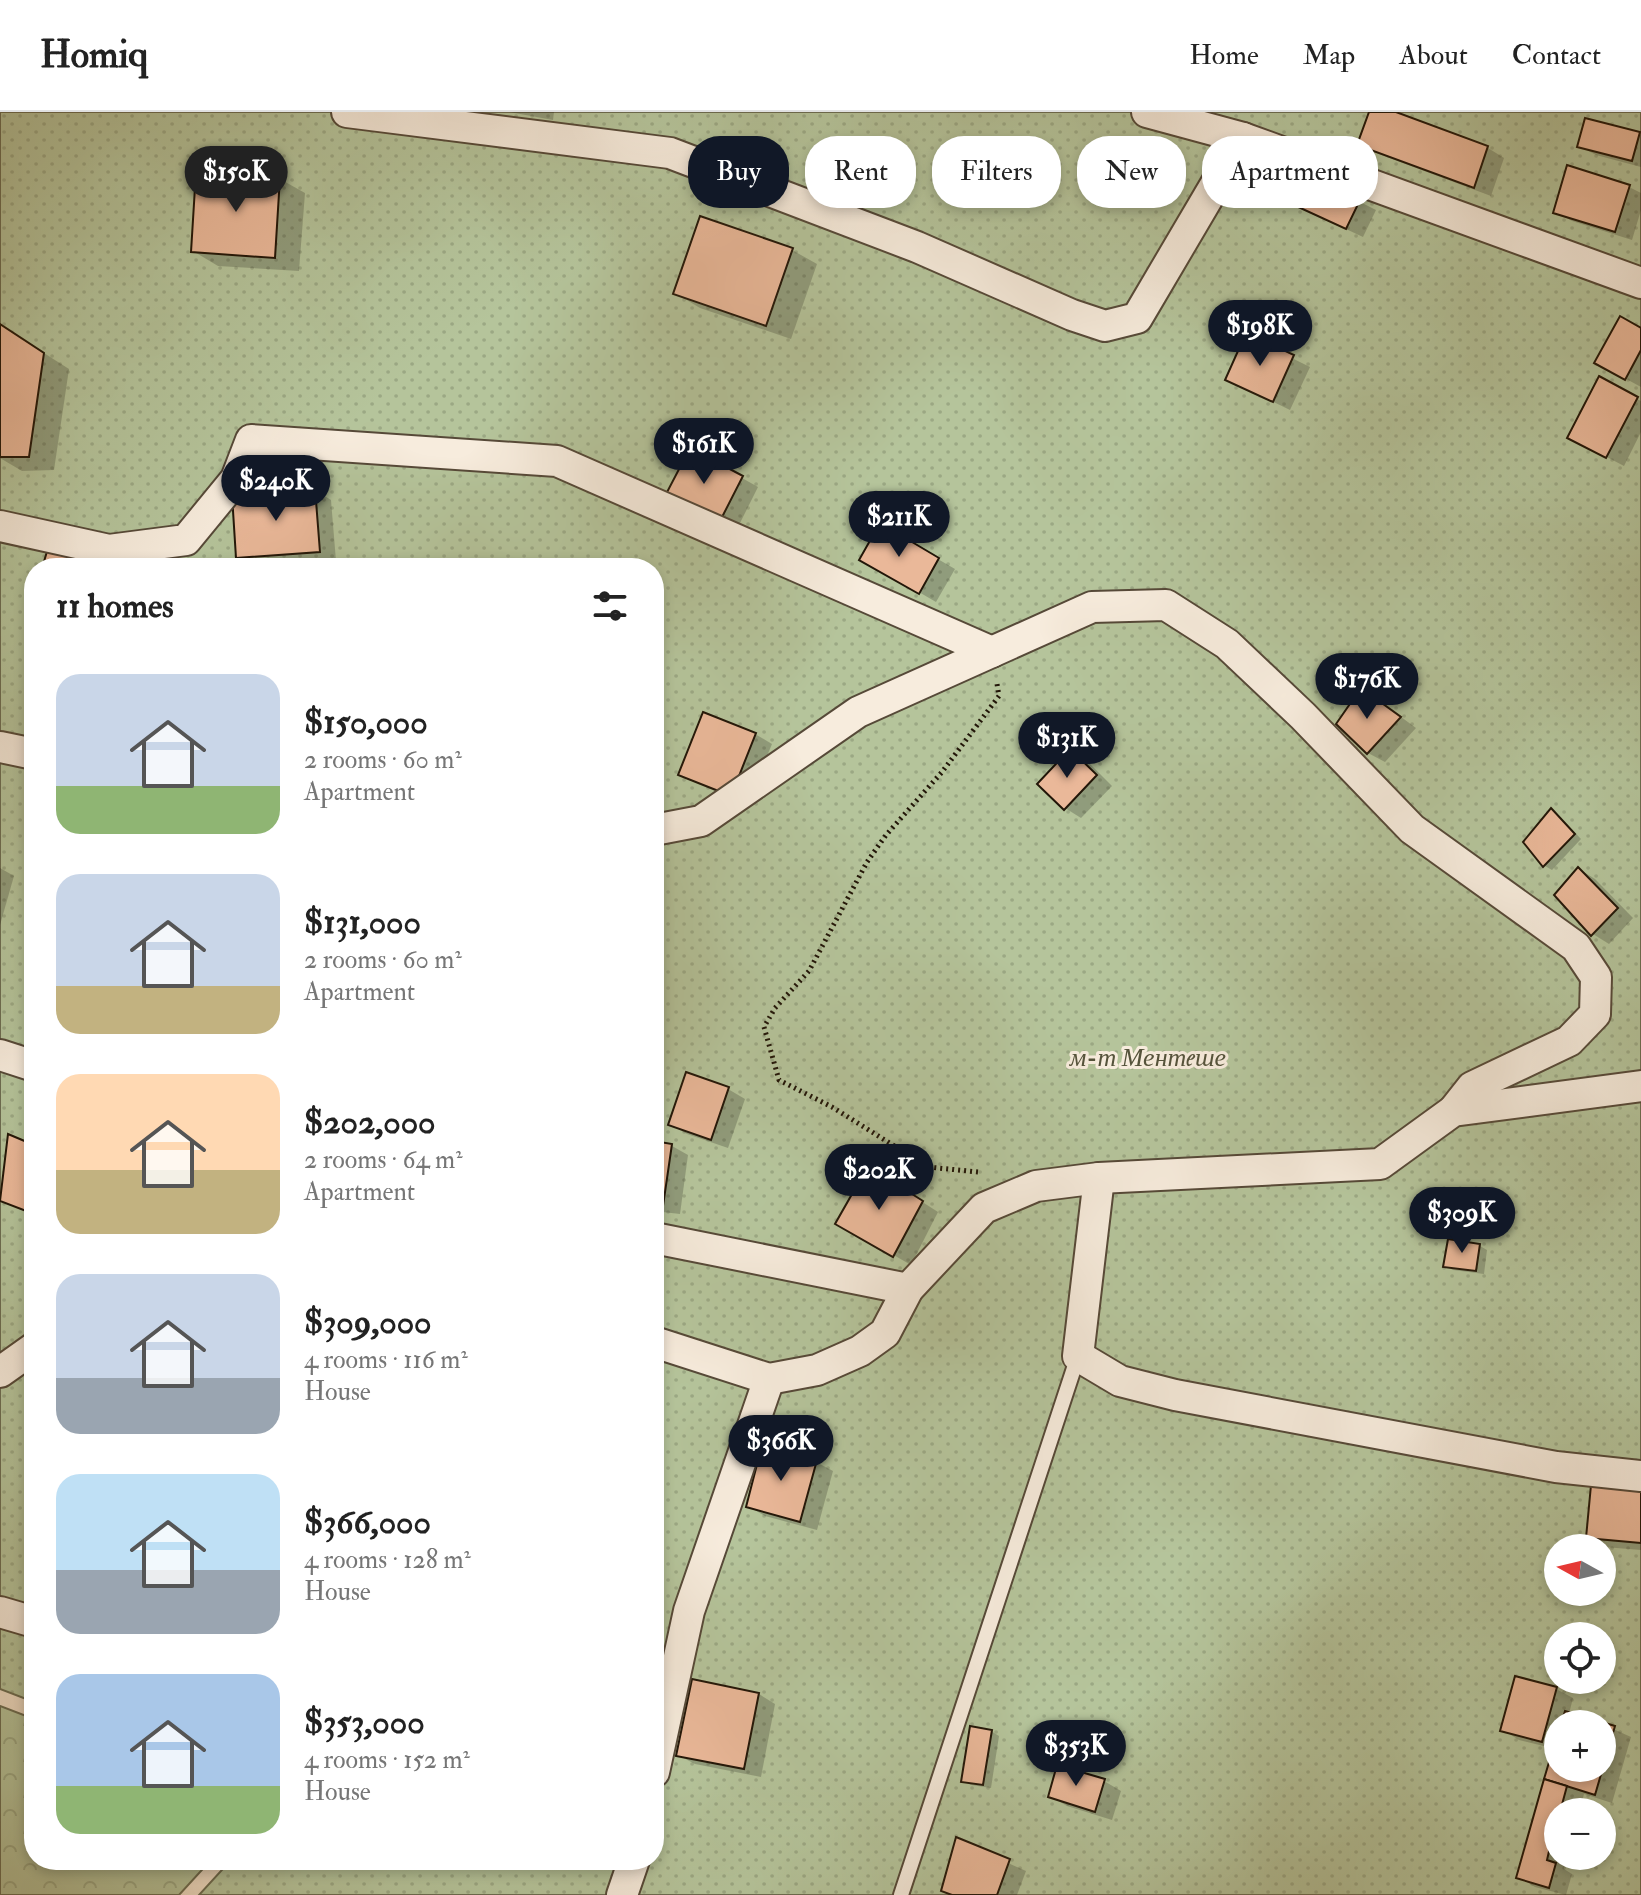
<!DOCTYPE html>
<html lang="en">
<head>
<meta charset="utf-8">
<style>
	:root { --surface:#fff; --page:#f2f2f2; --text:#222; --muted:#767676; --line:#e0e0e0; --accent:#111827 }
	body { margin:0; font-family:"IM FELL Double Pica",serif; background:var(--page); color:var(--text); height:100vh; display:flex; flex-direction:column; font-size:30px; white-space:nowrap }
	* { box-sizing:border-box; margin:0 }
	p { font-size:26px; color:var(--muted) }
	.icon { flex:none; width:44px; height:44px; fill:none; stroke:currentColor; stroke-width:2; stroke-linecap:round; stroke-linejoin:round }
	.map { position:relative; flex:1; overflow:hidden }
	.details { position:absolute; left:24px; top:446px; width:640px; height:1312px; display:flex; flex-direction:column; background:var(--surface); border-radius:32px; box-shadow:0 4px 12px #0003 }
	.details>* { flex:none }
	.banner { position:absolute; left:688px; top:24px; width:760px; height:72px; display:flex; gap:16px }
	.needle { width:52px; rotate:278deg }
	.controls { position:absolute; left:1544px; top:1422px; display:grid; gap:16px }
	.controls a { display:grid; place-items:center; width:72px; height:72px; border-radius:50%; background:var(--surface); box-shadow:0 4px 12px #0003; font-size:40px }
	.price { position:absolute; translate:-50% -68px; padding:0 18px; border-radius:28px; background:var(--accent); color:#fff; font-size:26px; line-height:52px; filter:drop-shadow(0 2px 4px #0008) }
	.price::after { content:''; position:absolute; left:50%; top:48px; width:24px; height:18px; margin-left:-12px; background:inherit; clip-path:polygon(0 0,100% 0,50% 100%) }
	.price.current { background:#222; color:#fff }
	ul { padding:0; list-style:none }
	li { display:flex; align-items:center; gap:24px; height:200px; padding:0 32px }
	li span { display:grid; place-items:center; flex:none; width:224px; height:160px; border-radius:24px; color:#555 }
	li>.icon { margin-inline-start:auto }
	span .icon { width:96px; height:96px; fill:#fffc; stroke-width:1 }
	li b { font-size:34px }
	h2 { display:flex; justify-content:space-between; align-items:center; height:96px; padding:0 32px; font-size:34px }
	.chip { padding:0 28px; border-radius:32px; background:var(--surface); box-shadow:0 4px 12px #0003; font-size:28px; line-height:72px }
	.chip.current { background:var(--accent); color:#fff }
	header { display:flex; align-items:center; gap:48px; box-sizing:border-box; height:112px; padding:0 40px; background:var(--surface); border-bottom:2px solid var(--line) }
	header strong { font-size:38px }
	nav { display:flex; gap:44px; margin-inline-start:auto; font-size:28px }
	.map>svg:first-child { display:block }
	.forest { fill:url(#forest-crowns); stroke:#6c6d52; stroke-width:2 }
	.park { fill:url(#park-dots); stroke:#6c6d52; stroke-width:2; fill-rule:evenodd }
	.shadow { fill:#0003 }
	.building { fill:#eab899; stroke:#221608; stroke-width:2 }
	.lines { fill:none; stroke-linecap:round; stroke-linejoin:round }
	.service-casing { stroke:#564938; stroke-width:18 }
	.minor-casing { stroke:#564938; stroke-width:34 }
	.path { stroke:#221608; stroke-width:5; stroke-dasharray:2 4; stroke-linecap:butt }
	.service { stroke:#f7ecdd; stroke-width:14 }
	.minor { stroke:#f7ecdd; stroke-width:30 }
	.labels { text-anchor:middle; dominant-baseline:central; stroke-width:6; stroke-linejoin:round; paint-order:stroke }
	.park-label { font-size:26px; font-style:italic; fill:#55533b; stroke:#f7ecdd }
</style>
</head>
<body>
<header>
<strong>Homiq</strong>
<nav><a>Home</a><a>Map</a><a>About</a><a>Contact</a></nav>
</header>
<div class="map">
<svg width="1641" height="1783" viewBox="0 0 1641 1783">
	<defs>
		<pattern id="forest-crowns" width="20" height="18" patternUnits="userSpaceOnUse" patternTransform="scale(2)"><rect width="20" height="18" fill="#b5c49b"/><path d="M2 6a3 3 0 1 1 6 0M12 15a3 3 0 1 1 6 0" fill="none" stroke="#9ba884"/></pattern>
		<pattern id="park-dots" width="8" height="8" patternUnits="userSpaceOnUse" patternTransform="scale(2)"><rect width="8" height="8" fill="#b5c49b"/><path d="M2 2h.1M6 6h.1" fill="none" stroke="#9ba884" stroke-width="1.8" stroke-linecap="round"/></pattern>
	</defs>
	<rect width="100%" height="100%" fill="#f3e2ca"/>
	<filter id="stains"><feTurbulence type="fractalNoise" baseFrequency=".0025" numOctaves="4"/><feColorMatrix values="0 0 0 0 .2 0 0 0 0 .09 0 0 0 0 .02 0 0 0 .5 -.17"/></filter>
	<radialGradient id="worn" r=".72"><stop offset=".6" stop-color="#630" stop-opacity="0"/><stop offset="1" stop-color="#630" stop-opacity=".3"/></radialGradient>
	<polygon class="forest" points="0,1594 34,1607 34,1748 211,1748 179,1783 0,1783"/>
	<path class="park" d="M0,0H1641V1783H199L231,1748H654V456H34V1590L0,1577ZM1558,1436H1602V1480H1558ZM1558,1524H1602V1568H1558ZM1558,1612H1602V1656H1558ZM1558,1700H1602V1744H1558Z"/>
	<g class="shadow">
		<polygon points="509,0 554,0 553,8"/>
		<polygon points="1371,0 1390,0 1488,36 1504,46 1491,84 1376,41 1360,32"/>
		<polygon points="1639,22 1641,23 1641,55 1596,43 1579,34"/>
		<polygon points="1312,66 1376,98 1363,125 1316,103"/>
		<polygon points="280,67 305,81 299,159 218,154 193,139"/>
		<polygon points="1629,75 1641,81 1641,98 1632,128 1572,109 1555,100"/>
		<polygon points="792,138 817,152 791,227 700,196 675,181"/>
		<polygon points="0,213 69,257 54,358 22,359 0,346"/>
		<polygon points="1641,218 1641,275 1597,251"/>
		<polygon points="1247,224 1310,255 1290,298 1227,267"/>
		<polygon points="1600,267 1641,289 1641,320 1624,354 1586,334"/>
		<polygon points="742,366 758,375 736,419 684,392"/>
		<polygon points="315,378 331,388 336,449 255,455 238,445"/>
		<polygon points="881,414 955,457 936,490 862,447"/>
		<polygon points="1378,588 1416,616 1385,650 1368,641"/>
		<polygon points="755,622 772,632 753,678 739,688 681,662"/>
		<polygon points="1071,640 1087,649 1112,674 1081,706 1065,696"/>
		<polygon points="1551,699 1558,703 1581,727 1552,758 1545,754 1526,730"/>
		<polygon points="0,756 14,764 0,813"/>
		<polygon points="1579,757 1595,767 1633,806 1609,832 1593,822"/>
		<polygon points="687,963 728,977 745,987 728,1036 687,1022 670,1012"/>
		<polygon points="654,1031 672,1034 688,1043 680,1102 654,1099"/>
		<polygon points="34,1035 34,1104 2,1088"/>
		<polygon points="885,1066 938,1100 911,1153 838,1111"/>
		<polygon points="1480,1134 1487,1138 1484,1162 1453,1158 1445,1154"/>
		<polygon points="816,1350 833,1359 817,1418 765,1404 748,1394"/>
		<polygon points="1641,1380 1641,1438 1604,1435 1588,1425"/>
		<polygon points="1556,1577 1573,1586 1569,1602 1602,1612 1558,1612 1558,1656 1602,1656 1602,1612 1631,1625 1612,1691 1584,1682 1579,1700 1558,1700 1558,1744 1567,1744 1564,1757 1572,1762 1566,1783 1535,1775 1519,1765 1556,1637 1519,1628 1503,1618"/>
		<polygon points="759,1582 775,1592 761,1665 695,1652 678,1643"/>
		<polygon points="991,1619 999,1624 991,1676 971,1673 963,1669"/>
		<polygon points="1104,1669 1121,1679 1112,1708 1067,1694 1050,1684"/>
		<polygon points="957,1728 1026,1759 1017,1783 953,1783"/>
		<polygon points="543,1748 584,1748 582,1758"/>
	</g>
	<g class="building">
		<polygon points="1369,0 1396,0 1488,34 1474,76 1357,33"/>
		<polygon points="1585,6 1640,20 1632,49 1577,35"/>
		<polygon points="1567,53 1630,73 1615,120 1553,101"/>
		<polygon points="196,59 280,65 275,146 191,140"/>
		<polygon points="1311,63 1361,86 1346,117 1296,94"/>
		<polygon points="700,104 793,136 766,214 673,182"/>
		<polygon points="1620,204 1641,216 1641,238 1625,268 1594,251"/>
		<polygon points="0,212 44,241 29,345 0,345"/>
		<polygon points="1246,221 1294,243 1273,290 1225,268"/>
		<polygon points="1599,264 1638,285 1606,346 1567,326"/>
		<polygon points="690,336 743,364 719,411 665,384"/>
		<polygon points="315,376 320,440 236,446 232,383"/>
		<polygon points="880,411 939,446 919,482 859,448"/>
		<polygon points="49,433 124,456 42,456"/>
		<polygon points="1361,576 1401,605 1367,642 1336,612"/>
		<polygon points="703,600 756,621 737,669 721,680 678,663"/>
		<polygon points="1070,637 1097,663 1064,698 1037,672"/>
		<polygon points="1551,696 1575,722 1543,755 1523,730"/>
		<polygon points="1578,755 1618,796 1591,824 1554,783"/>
		<polygon points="686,960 729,975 711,1028 668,1013"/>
		<polygon points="8,1022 34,1033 34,1102 0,1089"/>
		<polygon points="654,1029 672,1032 663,1094 654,1093"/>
		<polygon points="868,1054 923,1089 893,1145 835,1112"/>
		<polygon points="1448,1127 1480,1132 1476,1159 1443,1155"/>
		<polygon points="762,1333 817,1348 800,1410 746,1395"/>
		<polygon points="1591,1373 1641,1378 1641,1431 1586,1426"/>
		<polygon points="1515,1564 1557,1575 1542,1630 1500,1619"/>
		<polygon points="692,1567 759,1581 744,1657 676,1644"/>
		<polygon points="1565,1599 1615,1614 1595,1683 1544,1667 1558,1620 1558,1656 1602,1656 1602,1612 1561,1612"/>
		<polygon points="970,1614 992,1618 983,1673 961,1670"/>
		<polygon points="1057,1653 1105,1667 1095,1700 1048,1685"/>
		<polygon points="1544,1667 1567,1674 1560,1700 1558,1700 1547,1748 1556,1751 1549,1776 1516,1766"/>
		<polygon points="956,1725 1010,1747 997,1783 952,1783 941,1779"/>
	</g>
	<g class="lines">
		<defs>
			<polyline id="service" points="901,1783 1078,1244"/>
			<g id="minor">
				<polyline points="347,0 670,41 917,135 1072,203 1105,214 1137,206 1243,26"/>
				<polyline points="1147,0 1243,26 1641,171"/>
				<polyline points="0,414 109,438 186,428 236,367 251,328 557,349 992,540"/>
				<polyline points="0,635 34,642"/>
				<polyline points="654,718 701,709 858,600 1092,495 1166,493 1227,532 1303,604 1412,717 1576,835 1596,865 1595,902 1569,929 1472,975 1453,999"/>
				<polyline points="0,943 34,954"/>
				<polyline points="1099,1066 1078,1244 1120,1269 1175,1283 1556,1355 1641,1364"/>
				<polyline points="654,1126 908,1177"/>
				<polyline points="654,1230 769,1267 817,1258 860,1239 885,1221 908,1177 984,1096 1036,1074 1099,1066 1380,1052 1453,999 1641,974"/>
				<polyline points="0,1260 34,1236"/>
				<polyline points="0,1500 34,1510"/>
				<polyline points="654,1660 689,1499 769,1267"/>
				<polyline points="622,1783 634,1748"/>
			</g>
		</defs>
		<use href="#service" class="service-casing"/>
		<use href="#minor" class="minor-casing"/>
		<polyline class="path" points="978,1060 928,1055 832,995 779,968 764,915 775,896 809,859 867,750 886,723 942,660 999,584 997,572"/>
		<use href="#service" class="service"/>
		<use href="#minor" class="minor"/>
	</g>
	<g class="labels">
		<g class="park-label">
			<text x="1148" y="946">м-т Ментeше</text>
		</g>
	</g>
	<rect width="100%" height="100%" filter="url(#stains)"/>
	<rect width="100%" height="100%" fill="url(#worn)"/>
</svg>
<div class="controls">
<a><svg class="needle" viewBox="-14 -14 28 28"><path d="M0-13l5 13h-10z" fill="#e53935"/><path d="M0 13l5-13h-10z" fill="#767676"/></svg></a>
<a><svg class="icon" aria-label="locate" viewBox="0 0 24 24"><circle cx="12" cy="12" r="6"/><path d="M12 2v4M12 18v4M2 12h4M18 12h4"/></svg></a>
<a>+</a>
<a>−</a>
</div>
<b class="price current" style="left:236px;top:102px">$150K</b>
<b class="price" style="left:1260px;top:256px">$198K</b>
<b class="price" style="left:704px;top:374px">$161K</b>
<b class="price" style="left:276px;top:411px">$240K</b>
<b class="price" style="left:899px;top:447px">$211K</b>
<b class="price" style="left:1367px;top:609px">$176K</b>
<b class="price" style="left:1067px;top:668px">$131K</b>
<b class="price" style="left:879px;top:1100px">$202K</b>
<b class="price" style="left:1462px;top:1143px">$309K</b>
<b class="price" style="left:781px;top:1371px">$366K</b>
<b class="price" style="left:1076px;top:1676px">$353K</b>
<div class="banner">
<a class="chip current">Buy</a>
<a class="chip">Rent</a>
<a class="chip">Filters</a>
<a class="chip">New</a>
<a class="chip">Apartment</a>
</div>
<section class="details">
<h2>11 homes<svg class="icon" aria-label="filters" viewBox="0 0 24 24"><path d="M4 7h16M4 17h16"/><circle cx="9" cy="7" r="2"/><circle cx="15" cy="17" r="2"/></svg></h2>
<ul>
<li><span style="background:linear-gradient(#c9d6e8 70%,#8fb573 0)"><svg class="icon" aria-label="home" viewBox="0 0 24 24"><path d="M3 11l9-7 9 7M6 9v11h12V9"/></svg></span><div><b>$150,000</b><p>2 rooms · 60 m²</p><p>Apartment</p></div></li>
<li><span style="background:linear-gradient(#c9d6e8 70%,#c2b280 0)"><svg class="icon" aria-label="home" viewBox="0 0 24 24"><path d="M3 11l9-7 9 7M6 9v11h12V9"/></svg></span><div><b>$131,000</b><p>2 rooms · 60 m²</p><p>Apartment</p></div></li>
<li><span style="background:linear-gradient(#ffd9b3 60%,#c2b280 0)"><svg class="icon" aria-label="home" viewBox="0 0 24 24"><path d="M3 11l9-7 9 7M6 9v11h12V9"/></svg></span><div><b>$202,000</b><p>2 rooms · 64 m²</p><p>Apartment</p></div></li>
<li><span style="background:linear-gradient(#c9d6e8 65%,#9aa5b1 0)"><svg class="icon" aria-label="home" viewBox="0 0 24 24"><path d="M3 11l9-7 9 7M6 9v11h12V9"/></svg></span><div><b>$309,000</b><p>4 rooms · 116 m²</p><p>House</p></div></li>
<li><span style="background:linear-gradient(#bfe0f5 60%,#9aa5b1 0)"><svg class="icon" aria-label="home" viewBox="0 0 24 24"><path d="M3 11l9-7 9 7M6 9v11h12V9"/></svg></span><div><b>$366,000</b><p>4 rooms · 128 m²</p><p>House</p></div></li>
<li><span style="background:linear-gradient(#a9c7e8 70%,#8fb573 0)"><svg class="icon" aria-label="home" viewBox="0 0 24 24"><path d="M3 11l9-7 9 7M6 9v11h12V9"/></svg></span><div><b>$353,000</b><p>4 rooms · 152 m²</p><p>House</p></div></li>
</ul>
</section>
</div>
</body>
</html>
